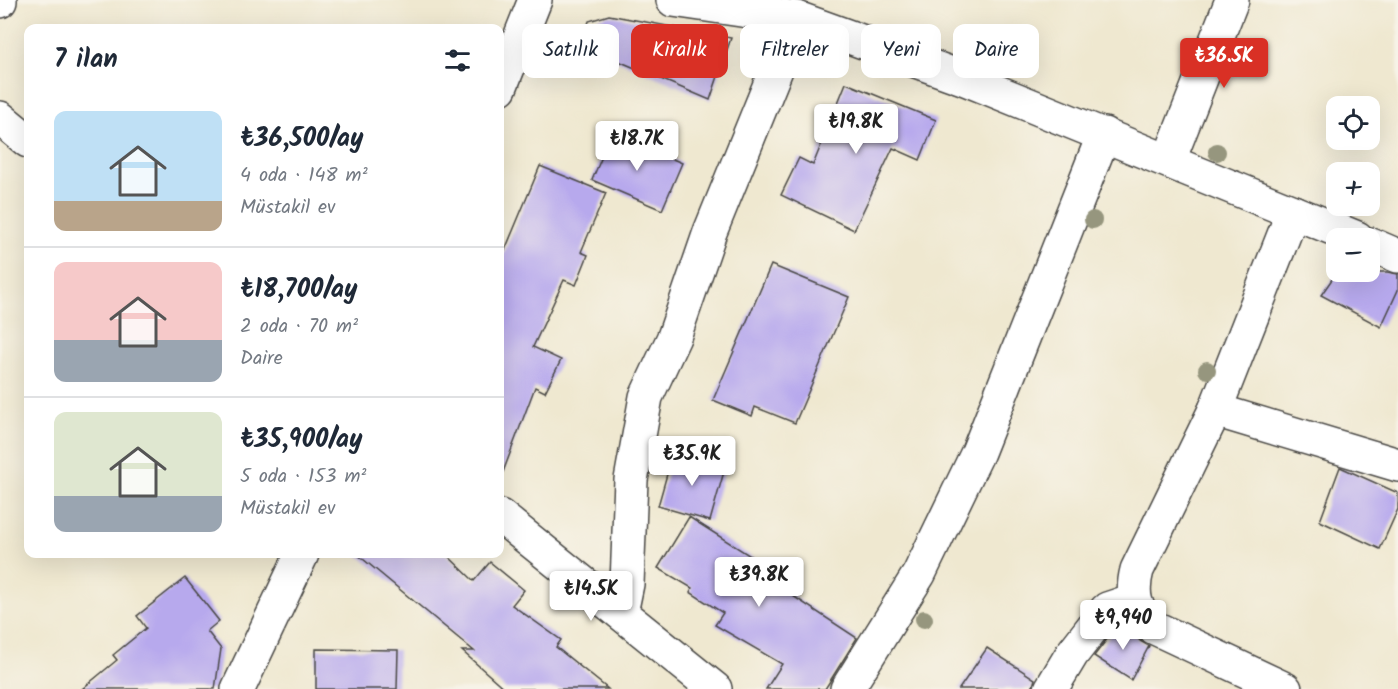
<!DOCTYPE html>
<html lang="tr">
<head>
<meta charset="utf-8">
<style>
	:root { --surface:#fff; --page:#f6f6f7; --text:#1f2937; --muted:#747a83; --line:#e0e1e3; --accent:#d93025 }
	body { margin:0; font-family:Kalam,sans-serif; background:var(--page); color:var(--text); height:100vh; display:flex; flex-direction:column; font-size:22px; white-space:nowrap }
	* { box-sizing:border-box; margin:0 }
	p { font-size:20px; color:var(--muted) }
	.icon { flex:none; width:33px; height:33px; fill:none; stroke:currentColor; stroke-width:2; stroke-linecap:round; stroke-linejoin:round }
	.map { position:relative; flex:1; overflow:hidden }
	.details { position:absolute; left:24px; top:24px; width:480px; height:534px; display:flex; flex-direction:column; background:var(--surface); border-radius:12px; box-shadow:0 6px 24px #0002 }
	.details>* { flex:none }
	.hud { position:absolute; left:522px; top:24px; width:570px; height:54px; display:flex; gap:12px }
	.tools { position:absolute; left:1326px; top:96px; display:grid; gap:12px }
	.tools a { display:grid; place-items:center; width:54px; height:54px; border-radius:12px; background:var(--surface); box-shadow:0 6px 24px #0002; font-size:30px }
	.price { position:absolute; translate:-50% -51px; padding:0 14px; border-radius:6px; background:#fff; color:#222; font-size:20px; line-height:39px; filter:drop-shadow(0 2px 3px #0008) }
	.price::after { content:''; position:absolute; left:50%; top:36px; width:18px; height:14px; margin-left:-9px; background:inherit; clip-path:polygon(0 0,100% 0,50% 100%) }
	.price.current { background:var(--accent); color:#fff }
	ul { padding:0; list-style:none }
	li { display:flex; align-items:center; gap:18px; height:150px; padding:0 30px }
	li+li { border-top:2px solid var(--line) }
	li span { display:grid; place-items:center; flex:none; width:168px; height:120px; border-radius:12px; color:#555 }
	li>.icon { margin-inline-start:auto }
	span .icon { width:72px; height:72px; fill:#fffc; stroke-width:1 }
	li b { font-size:26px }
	h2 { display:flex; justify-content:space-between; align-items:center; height:72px; padding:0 30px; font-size:26px }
	.pill { padding:0 21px; border-radius:12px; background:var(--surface); box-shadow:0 6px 24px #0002; font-size:21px; line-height:54px }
	.pill.current { background:var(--accent); color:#fff }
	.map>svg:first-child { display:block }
	.building { fill:#b7a9ed }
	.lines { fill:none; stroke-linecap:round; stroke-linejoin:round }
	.minor-casing { stroke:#484744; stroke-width:36 }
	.minor { stroke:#fff; stroke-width:33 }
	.tree { fill:#96967e }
</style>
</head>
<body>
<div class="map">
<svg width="1398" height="689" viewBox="0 0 1398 689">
	<rect width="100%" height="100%" fill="#f7f3e8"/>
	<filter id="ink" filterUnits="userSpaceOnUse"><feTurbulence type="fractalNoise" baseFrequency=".0167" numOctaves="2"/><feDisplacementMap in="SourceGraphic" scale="12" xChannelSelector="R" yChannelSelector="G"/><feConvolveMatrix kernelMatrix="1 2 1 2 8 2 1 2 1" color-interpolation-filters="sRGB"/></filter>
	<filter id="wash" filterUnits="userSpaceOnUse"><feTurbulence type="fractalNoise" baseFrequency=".008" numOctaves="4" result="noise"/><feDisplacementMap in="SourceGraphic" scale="24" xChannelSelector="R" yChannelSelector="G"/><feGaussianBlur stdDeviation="1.35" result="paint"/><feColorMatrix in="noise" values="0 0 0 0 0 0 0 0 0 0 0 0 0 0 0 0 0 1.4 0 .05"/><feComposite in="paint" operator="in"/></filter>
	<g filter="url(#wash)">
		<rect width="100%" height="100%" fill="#efe8d0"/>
		<g id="blocks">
			<g class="building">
				<polygon points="609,15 731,38 710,100 581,45 589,21"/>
				<polygon points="846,83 936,120 920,160 893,148 854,230 781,195 799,158 813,165"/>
				<polygon points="612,133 682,163 662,210 592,180"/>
				<polygon points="540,166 606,193 581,252 588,255 576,285 564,280 533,347 561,360 545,392 535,387 503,472 500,472 500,262"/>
				<polygon points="771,265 849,297 795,423 755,407 752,416 713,400"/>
				<polygon points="1337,272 1387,272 1398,274 1398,290 1381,327 1321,295"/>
				<polygon points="673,453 725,468 710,521 658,506"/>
				<polygon points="1340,467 1398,493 1398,509 1380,549 1320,521"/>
				<polygon points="689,517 799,587 793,596 857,638 825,689 766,689 782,664 715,625 723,613 690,592 692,588 658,568"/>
				<polygon points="357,554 446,554 474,581 490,562 524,590 512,605 561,640 556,647 608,689 505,689 462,651 474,651"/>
				<polygon points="185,578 219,621 207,631 221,649 215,689 82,689 117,660 113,655 146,628 137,616"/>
				<polygon points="1125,623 1140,641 1149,646 1131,680 1094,656 1118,625"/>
				<polygon points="987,648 1035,679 1032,689 959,689"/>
				<polygon points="316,649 398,650 397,689 316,689"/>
			</g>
		</g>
	</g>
	<g filter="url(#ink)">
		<use href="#blocks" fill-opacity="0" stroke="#484744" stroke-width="1.5"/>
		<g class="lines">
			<defs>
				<g id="minor">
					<polyline points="673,0 797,18 963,78 1357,238"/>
					<polyline points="0,1 0,0"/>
					<polyline points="500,88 535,0"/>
					<polyline points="0,118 28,141"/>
					<polyline points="1169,160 1232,0"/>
					<polyline points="1370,244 1398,256"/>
					<polyline points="1215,410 1398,465"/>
					<polyline points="500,516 715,689"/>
					<polyline points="621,613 627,584 631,480 646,397 674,337 710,232 797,18"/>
					<polyline points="238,689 302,554"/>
					<polyline points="847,689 919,574 978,452 1104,134"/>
					<polyline points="1051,689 1072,654 1107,609 1134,600"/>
					<path d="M1285,689L1153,627C1134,611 1131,593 1137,570L1215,410L1293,212"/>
				</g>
			</defs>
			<use href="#minor" class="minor-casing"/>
			<use href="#minor" class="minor"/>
		</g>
		<g class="tree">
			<circle cx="1217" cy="152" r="9"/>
			<circle cx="1093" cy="220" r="9"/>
			<circle cx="1207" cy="370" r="9"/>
			<circle cx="924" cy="619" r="9"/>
		</g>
	</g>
</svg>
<div class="tools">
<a><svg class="icon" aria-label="locate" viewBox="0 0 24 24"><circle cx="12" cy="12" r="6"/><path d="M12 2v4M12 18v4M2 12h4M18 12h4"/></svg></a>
<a>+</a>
<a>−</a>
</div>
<b class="price current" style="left:1224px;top:89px">₺36.5K</b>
<b class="price" style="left:856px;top:155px">₺19.8K</b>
<b class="price" style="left:637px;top:172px">₺18.7K</b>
<b class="price" style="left:692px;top:487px">₺35.9K</b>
<b class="price" style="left:759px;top:608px">₺39.8K</b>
<b class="price" style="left:591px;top:622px">₺14.5K</b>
<b class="price" style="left:1123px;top:651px">₺9,940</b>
<div class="hud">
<a class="pill">Satılık</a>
<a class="pill current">Kiralık</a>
<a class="pill">Filtreler</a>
<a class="pill">Yeni</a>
<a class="pill">Daire</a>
</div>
<section class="details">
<h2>7 ilan<svg class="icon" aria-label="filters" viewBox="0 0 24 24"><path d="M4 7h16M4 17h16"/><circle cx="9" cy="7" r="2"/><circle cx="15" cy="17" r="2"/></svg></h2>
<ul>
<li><span style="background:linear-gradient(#bfe0f5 75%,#b9a48a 0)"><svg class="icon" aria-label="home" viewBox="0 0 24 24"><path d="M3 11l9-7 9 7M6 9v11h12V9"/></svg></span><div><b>₺36,500/ay</b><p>4 oda · 148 m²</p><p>Müstakil ev</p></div></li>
<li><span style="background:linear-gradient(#f6c9c9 65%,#9aa5b1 0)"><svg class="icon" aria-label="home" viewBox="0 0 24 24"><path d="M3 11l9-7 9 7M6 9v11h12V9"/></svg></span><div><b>₺18,700/ay</b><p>2 oda · 70 m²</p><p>Daire</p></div></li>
<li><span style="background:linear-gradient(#dfe7d0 70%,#9aa5b1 0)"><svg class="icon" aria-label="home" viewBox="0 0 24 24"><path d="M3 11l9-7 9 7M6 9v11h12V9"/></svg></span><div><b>₺35,900/ay</b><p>5 oda · 153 m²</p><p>Müstakil ev</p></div></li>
</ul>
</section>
</div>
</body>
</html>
